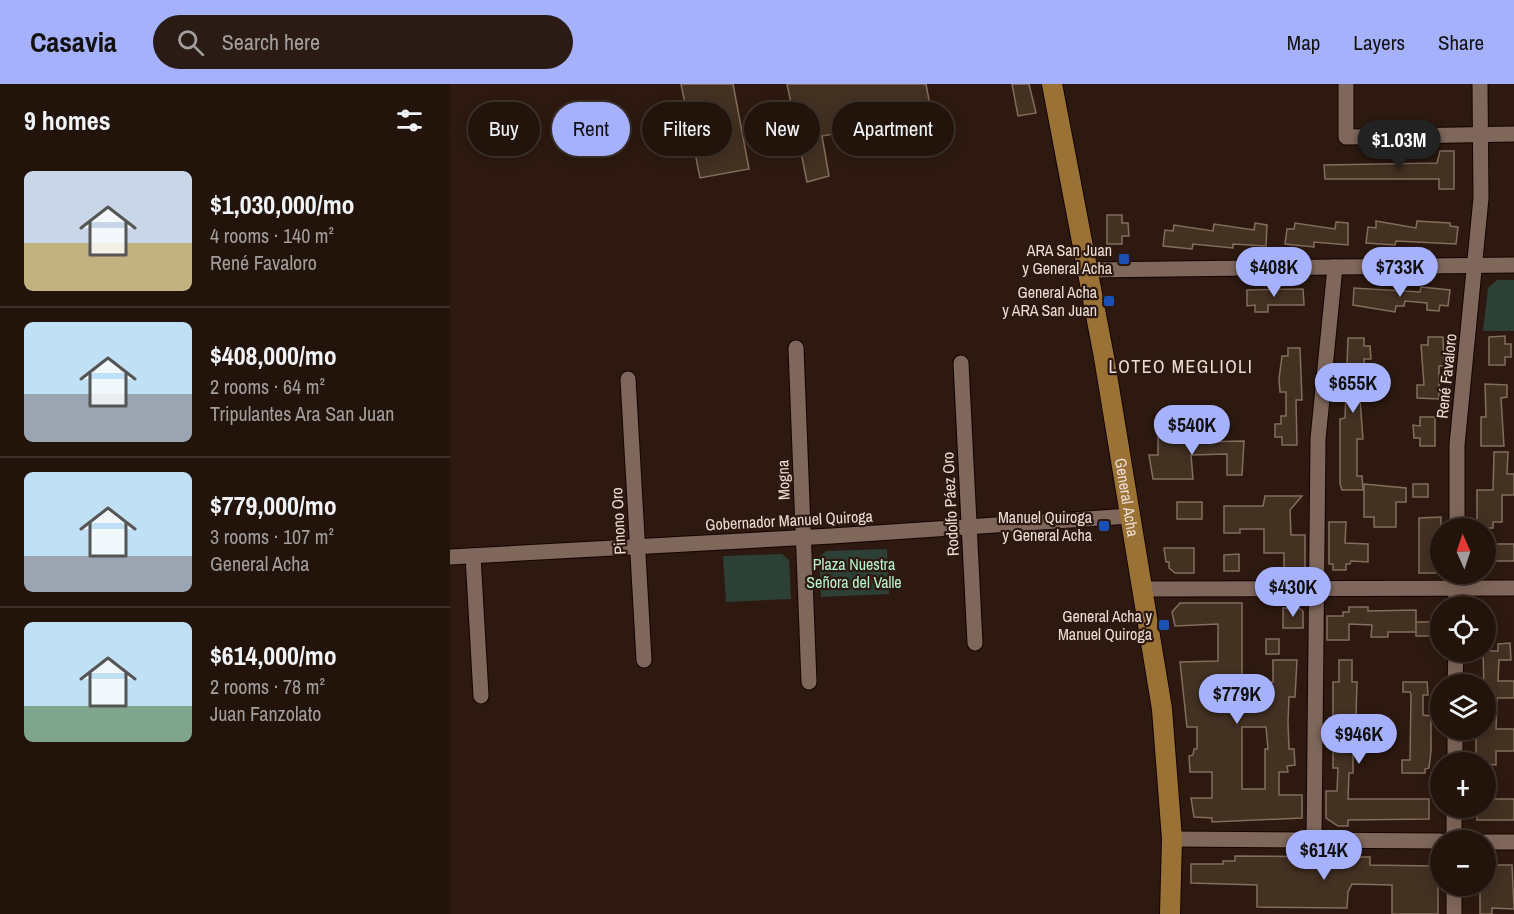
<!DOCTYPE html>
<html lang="en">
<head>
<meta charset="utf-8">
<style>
	:root { --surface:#22130b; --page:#2a1c14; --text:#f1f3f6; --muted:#a29e9d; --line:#3f322c; --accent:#a5b1fc }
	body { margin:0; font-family:"Archivo Narrow",sans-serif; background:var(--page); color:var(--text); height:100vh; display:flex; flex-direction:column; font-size:22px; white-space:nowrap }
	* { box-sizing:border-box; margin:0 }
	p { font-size:20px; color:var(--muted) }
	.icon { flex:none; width:33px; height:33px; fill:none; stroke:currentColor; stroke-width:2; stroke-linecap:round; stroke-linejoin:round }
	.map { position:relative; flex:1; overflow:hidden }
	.side { display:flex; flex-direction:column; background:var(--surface); width:450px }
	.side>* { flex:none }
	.banner { position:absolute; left:18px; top:18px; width:570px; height:54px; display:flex; gap:12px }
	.needle { width:39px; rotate:357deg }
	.fabs { position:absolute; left:980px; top:434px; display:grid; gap:12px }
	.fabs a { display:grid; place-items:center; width:66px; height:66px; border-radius:50%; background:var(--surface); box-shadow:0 3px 15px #0003,0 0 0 2px var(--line); font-size:30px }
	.price { position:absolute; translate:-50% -51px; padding:0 14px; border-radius:21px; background:var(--accent); color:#111; font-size:20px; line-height:39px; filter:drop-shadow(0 2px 3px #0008) }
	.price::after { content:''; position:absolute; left:50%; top:36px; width:18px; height:14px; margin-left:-9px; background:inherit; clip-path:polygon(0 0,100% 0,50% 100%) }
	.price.on { background:#222; color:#fff }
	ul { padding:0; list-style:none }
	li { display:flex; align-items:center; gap:18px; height:150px; padding:0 24px }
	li+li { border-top:2px solid var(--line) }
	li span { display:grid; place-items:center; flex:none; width:168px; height:120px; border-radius:9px; color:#555 }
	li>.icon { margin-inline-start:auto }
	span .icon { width:72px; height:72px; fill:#fffc; stroke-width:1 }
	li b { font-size:26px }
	h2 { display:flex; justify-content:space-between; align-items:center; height:72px; padding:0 24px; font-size:26px }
	.chip { padding:0 21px; border-radius:27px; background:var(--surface); box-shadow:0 3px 15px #0003,0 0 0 2px var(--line); font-size:21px; line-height:54px }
	.chip.on { background:var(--accent); color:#111 }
	header { display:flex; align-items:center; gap:36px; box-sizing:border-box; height:84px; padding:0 30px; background:var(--accent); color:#111 }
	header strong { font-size:28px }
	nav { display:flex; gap:33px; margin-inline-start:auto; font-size:21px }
	.search { width:420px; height:54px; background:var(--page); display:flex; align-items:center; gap:15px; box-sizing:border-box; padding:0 21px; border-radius:33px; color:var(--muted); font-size:22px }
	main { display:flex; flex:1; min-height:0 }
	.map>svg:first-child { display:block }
	.green { fill:#2c4035 }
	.building { fill:#433122; stroke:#836d5d; stroke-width:1.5; fill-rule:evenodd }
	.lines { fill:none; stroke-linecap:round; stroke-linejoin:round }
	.minor-casing { stroke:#140400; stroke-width:17 }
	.major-casing { stroke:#140400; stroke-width:22 }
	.minor { stroke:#80675b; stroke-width:15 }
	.major { stroke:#9a7235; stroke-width:20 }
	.transit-dot { fill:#1a4fb4; stroke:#2d190f; stroke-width:2 }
	.labels { text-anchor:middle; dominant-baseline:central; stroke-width:4.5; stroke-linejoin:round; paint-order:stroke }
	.poi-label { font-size:16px; fill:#ecded7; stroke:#2d190f; text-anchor:end }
	.street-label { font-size:16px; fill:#ecded7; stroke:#2d190f }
	.park-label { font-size:16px; fill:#b5f4d2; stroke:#2d190f }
	.neighbourhood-label { font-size:18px; letter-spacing:1.5px; fill:#ecded7; stroke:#2d190f }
</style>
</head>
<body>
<header>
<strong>Casavia</strong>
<div class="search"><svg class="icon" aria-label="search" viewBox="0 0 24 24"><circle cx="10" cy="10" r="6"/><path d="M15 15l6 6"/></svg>Search here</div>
<nav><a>Map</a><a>Layers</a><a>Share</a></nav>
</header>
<main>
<section class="side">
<h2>9 homes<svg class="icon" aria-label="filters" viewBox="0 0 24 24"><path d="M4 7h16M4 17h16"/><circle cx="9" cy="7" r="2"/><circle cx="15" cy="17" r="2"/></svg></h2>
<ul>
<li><span style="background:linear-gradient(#c9d6e8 60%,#c2b280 0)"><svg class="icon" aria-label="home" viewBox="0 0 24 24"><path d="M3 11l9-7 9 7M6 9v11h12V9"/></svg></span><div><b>$1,030,000/mo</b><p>4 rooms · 140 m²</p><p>René Favaloro</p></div></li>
<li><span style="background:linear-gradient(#bfe0f5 60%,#9aa5b1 0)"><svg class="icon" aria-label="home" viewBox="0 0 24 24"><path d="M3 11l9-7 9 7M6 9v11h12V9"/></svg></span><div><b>$408,000/mo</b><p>2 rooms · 64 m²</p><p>Tripulantes Ara San Juan</p></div></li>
<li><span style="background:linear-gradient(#bfe0f5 70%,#9aa5b1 0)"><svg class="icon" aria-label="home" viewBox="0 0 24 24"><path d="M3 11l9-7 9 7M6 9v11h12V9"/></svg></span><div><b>$779,000/mo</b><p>3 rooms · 107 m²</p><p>General Acha</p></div></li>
<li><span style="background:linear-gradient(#bfe0f5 70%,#7fa58c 0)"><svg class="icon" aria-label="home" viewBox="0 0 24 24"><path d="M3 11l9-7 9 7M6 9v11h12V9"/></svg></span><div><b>$614,000/mo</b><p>2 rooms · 78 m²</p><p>Juan Fanzolato</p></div></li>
</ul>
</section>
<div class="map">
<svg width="1064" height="830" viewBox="0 0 1064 830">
	<rect width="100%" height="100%" fill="#2d190f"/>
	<g class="green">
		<polygon points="1047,196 1064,196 1064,247 1033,247 1038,204"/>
		<polygon points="437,465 439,510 371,513 369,473 376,467"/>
		<polygon points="332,470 339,476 341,515 276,518 273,472"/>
	</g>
	<g class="building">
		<polygon points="231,0 283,0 299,85 250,94"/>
		<polygon points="337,0 476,0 482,32 372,52 379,92 357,98"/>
		<polygon points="562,0 579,0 586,29 568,32"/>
		<polygon points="990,67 1004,67 1004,105 989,105 989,95 875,95 874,81 987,79"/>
		<polygon points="657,131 672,131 672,139 678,139 679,152 672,152 672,160 657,160"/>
		<polygon points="926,137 966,144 967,137 1000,139 1000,142 1008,143 1006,160 946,157 945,161 916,159 918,143 926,144"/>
		<polygon points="886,138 898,139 898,161 864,158 864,163 835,160 837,145 844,145 845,139 885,145"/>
		<polygon points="805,139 817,141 816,162 783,160 783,164 743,160 742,165 713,162 715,146 723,147 724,141 763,147 764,140 804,146"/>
		<polygon points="971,203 1000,206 998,222 990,221 989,227 977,226 977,219 955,217 954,222 946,222 945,228 903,221 904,204 970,208"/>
		<polygon points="853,205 854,221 818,221 818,228 805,228 805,221 797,222 797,206"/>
		<polygon points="1055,252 1055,260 1061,260 1061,273 1055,273 1055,281 1039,281 1039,253"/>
		<polygon points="978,253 993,253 994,282 989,282 989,315 967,314 967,301 974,301 971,261 978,261"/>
		<polygon points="898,254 914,254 914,262 920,262 921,275 914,275 917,315 910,315 913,355 907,355 907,392 912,392 913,406 892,406 890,400 890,335 895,334"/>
		<polygon points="838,264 850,264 852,316 846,316 847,361 832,361 832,353 825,353 825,340 831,340 831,332 836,332 836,308 830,308 829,295 832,272 838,272"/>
		<polygon points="1035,300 1057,301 1057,313 1051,314 1054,362 1031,362 1031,333 1036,333"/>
		<polygon points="970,333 985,333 985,362 970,362 970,354 964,354 963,341 970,342"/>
		<polygon points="708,352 743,352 743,358 794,357 792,391 777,391 777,370 741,371 743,395 703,395 699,371 708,371"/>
		<polygon points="1044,368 1058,368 1057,390 1064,390 1064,411 1052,411 1052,438 1043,438 1043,444 1027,444 1027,406 1043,406"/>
		<polygon points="914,400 956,404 956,418 946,418 946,443 924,443 924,433 914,433"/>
		<rect x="963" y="400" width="15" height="13"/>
		<polygon points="815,412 852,412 840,426 841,451 855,451 855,483 850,488 834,489 834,469 814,469 814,445 790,445 790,449 774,449 774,422 813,422"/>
		<rect x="727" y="418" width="25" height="17"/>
		<polygon points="991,433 990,489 969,489 969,434"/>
		<polygon points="879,438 896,438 895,459 918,460 918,478 901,477 900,480 896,480 896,486 883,486 883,480 879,480"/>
		<polygon points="1044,460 1064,460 1064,477 1043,477"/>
		<polygon points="714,464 744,464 744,489 725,489 719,484 719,478 716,478"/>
		<polygon points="789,470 789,487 774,487 774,471"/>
		<path d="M730,519H792V610L819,609V598H823V576H847L845,613H839L838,638L839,665H844L845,681L837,682L838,688H829V711H852V734L762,738V734L744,733L741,714H762V688H740L739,672L743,671L744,665H747V643H737L730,578L768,577V540L725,542L722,528ZM792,643H816L818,665H815V705H792Z"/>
		<polygon points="899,523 918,523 918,527 966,526 966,547 966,538 982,538 982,552 966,552 966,548 938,548 938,553 921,553 922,541 899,540 899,556 877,556 877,532 893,532 893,528 899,528"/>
		<polygon points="833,524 849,524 853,527 853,544 833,544"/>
		<rect x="816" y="555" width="13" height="15"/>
		<polygon points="1060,559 1061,576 1049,576 1048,597 1064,597 1064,614 1047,614 1046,645 1064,645 1064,667 1046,667 1046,681 1035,680 1035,678 1026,678 1026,649 1031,650 1030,645 1035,645 1033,567 1048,567 1048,560"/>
		<polygon points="889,576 902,576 902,598 907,598 906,631 910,631 910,658 903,658 903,689 899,689 898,715 979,715 979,735 898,736 898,742 888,742 876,734 876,707 887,707 888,684 883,684 883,666 889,667 889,644 883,644 883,598 889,598"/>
		<polygon points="953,598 977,598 978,611 973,611 973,631 981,632 981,667 979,684 975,685 975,689 952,689 952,676 960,676 961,611 960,608 953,608"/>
		<polygon points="1035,715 1064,715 1064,736 1027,736 1027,723 1035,723"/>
		<polygon points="785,772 920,773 920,781 983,782 983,785 988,785 988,830 942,830 942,801 902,800 898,808 897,824 807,823 807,801 741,799 741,780 773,780 773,777 785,777"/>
		<polygon points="1035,781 1062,781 1064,825 1042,824 1042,830 1030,830 1030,801 1035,801"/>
	</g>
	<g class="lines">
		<defs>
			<g id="minor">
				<polyline points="896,0 896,53 1064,50"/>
				<polyline points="638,186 1064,181"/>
				<polyline points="346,264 359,598"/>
				<polyline points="511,279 525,559"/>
				<polyline points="178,295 194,576"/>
				<polyline points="1007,444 1007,361 1031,114 1030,0"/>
				<polyline points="23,472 31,612"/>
				<polyline points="0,473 382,452 680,432"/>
				<polyline points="693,505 1064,504"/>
				<polyline points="1006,522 1006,489"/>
				<polyline points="1005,600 1006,567"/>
				<polyline points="1005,678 1005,645"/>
				<polyline points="722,755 990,757"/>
				<polyline points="864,756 868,355 885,183"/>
				<polyline points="1004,756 1004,723"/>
				<polyline points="1035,758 1064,758"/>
				<polyline points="1004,830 1004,801"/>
			</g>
			<g id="major">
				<path id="s1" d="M602,0L654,273L712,625L722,755L720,830"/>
			</g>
		</defs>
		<use href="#minor" class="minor-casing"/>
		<use href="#major" class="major-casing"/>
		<use href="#minor" class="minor"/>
		<use href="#major" class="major"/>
	</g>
	<g class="transit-dot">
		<rect x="668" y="169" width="12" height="12" rx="3"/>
		<rect x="653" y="211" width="12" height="12" rx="3"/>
		<rect x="648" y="436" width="12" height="12" rx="3"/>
		<rect x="708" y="535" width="12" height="12" rx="3"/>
	</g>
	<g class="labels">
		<g class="poi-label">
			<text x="662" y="166">ARA San Juan<tspan x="662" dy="18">y General Acha</tspan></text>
			<text x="647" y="208">General Acha<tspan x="647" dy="18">y ARA San Juan</tspan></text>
			<text x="642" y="433">Manuel Quiroga<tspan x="642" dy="18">y General Acha</tspan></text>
			<text x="702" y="532">General Acha y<tspan x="702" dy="18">Manuel Quiroga</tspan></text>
		</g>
		<g class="street-label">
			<text transform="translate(996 292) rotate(-84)">René Favaloro</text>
			<text transform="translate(333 396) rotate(-92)">Mogna</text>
			<text stroke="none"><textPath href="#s1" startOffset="420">General Acha</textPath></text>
			<text transform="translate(500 420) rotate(-93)">Rodolfo Páez Oro</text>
			<text transform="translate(339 436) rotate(-3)">Gobernador Manuel Quiroga</text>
			<text transform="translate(168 437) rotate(-93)">Pinono Oro</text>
		</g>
		<g class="park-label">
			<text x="404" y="480">Plaza Nuestra<tspan x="404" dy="18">Señora del Valle</tspan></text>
		</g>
		<g class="neighbourhood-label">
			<text x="731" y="282">LOTEO MEGLIOLI</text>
		</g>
	</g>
</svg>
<div class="fabs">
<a><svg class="needle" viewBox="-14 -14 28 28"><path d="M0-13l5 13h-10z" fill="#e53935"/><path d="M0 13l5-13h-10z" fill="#a29e9d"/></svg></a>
<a><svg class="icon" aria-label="locate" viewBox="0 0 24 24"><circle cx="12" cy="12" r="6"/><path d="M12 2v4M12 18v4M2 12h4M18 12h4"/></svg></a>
<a><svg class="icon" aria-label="layers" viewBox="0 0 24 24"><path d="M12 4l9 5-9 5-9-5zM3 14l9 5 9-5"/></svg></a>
<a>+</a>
<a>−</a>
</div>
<b class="price on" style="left:949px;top:87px">$1.03M</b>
<b class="price" style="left:824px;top:214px">$408K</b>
<b class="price" style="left:950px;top:214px">$733K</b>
<b class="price" style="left:903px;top:330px">$655K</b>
<b class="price" style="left:742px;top:372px">$540K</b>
<b class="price" style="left:843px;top:534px">$430K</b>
<b class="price" style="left:787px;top:641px">$779K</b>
<b class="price" style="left:909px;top:681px">$946K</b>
<b class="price" style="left:874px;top:797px">$614K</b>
<div class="banner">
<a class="chip">Buy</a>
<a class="chip on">Rent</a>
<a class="chip">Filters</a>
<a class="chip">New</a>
<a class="chip">Apartment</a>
</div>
</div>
</main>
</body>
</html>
